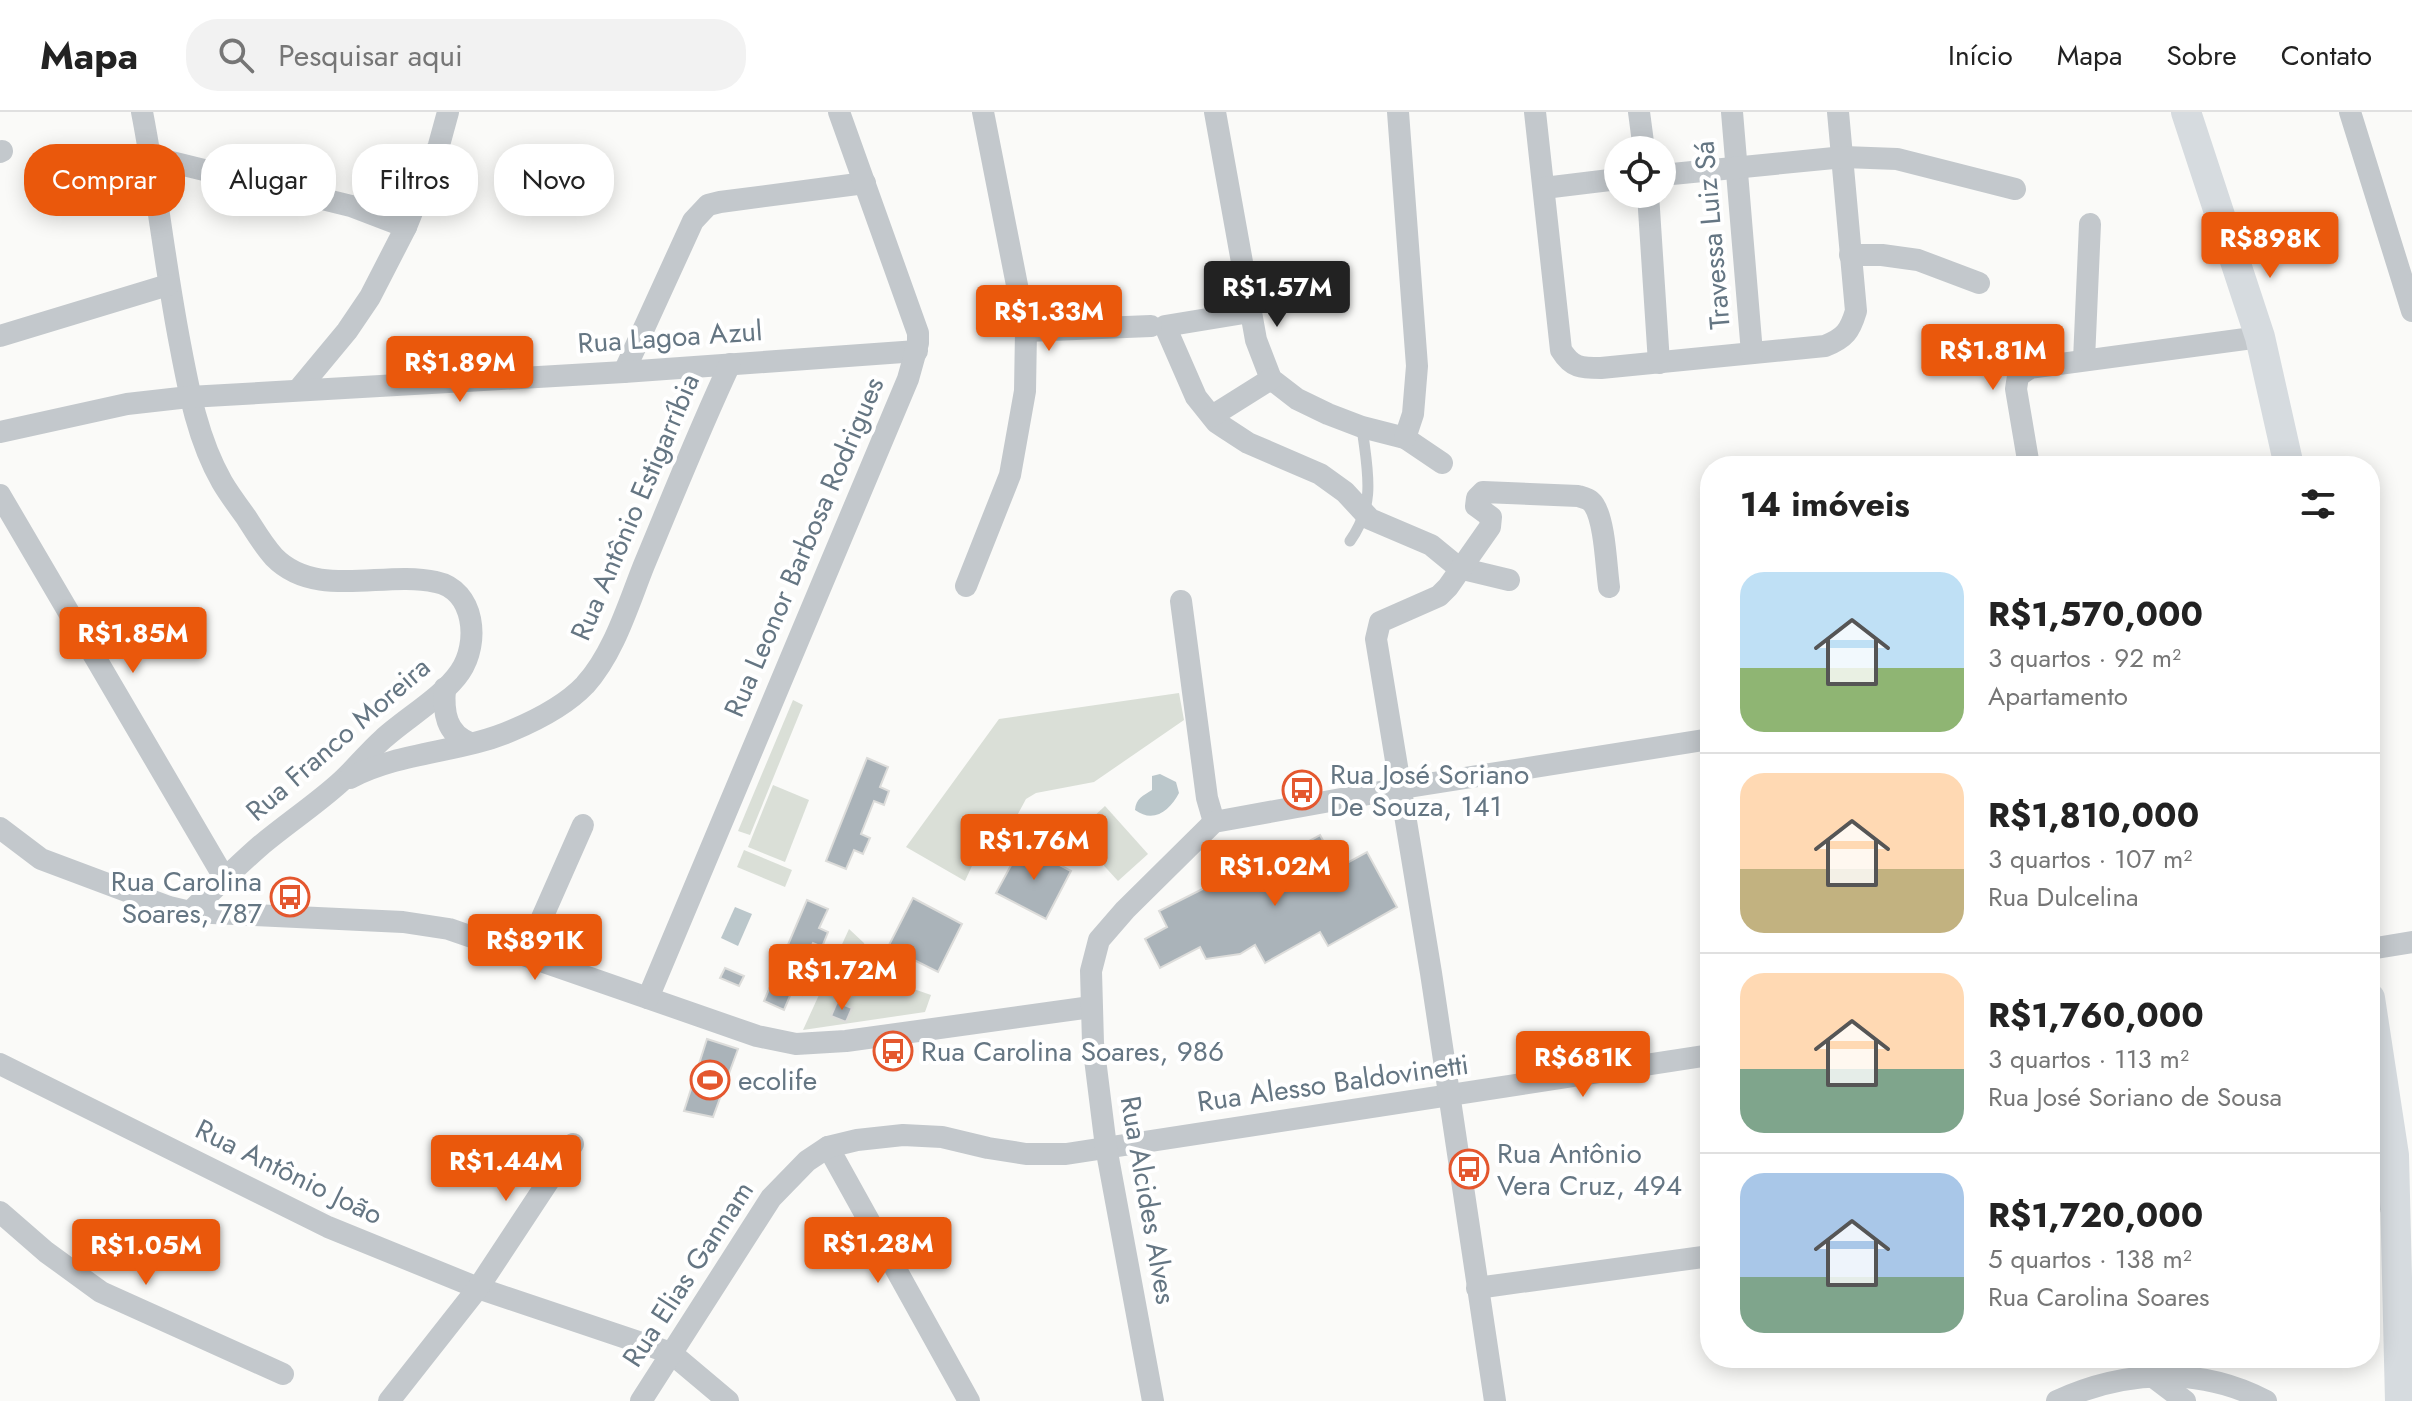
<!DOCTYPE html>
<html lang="pt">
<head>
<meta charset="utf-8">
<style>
	:root { --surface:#fff; --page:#f2f2f2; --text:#222; --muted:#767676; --line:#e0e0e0; --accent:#ea580c }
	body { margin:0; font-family:Jost,sans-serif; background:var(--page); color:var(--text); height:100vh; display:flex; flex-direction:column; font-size:30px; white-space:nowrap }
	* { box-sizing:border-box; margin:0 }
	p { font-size:26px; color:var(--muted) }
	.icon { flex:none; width:44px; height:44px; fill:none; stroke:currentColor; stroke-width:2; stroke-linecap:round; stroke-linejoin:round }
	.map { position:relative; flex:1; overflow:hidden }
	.drawer { position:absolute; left:1700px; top:344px; width:680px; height:912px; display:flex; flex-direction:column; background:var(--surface); border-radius:32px; box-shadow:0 4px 20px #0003 }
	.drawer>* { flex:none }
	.guide { position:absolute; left:24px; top:32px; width:760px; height:72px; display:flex; gap:16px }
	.controls { position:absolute; left:1604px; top:24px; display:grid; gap:16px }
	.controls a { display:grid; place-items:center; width:72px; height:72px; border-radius:50%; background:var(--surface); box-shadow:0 4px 20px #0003; font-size:40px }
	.price { position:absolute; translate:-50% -68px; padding:0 18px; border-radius:8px; background:var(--accent); color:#fff; font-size:26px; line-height:52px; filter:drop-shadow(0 2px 4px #0008) }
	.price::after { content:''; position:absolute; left:50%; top:48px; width:24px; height:18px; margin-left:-12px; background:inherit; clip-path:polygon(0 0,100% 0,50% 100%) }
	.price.on { background:#222; color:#fff }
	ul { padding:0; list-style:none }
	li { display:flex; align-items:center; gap:24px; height:200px; padding:0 40px }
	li+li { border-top:2px solid var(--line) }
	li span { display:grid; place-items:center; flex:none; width:224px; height:160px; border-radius:24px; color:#555 }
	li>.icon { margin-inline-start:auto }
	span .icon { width:96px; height:96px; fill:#fffc; stroke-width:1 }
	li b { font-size:34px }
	h2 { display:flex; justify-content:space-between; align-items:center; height:96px; padding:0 40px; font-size:34px }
	.chip { padding:0 28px; border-radius:32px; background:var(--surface); box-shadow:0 4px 20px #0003; font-size:28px; line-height:72px }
	.chip.on { background:var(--accent); color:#fff }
	header { display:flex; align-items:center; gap:48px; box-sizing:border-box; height:112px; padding:0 40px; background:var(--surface); border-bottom:2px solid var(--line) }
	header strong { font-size:38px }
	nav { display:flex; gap:44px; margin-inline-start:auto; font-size:28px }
	.search { width:560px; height:72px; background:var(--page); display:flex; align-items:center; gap:20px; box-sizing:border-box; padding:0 28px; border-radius:32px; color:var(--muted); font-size:30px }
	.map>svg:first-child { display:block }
	.green { fill:#dadfd7 }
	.water { fill:#bbc7cb }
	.building { fill:#aab3b9; stroke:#dcdcda; stroke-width:2 }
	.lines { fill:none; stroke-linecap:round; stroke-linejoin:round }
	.lane { stroke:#c3c8cc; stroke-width:11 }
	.street { stroke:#c3c8cc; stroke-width:22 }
	.secondary { stroke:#d6dbdf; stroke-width:30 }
	.labels { text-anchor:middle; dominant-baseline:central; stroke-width:8; stroke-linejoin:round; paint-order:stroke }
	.street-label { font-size:28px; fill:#657683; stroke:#fff }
	.poi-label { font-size:28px; fill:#657683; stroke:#fff; text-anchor:start }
</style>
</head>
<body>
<header>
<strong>Mapa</strong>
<div class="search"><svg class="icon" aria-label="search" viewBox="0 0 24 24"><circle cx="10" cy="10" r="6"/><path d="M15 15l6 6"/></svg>Pesquisar aqui</div>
<nav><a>Início</a><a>Mapa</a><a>Sobre</a><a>Contato</a></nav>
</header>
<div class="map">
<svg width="2412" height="1289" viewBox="0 0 2412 1289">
	<rect width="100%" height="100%" fill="#fafaf8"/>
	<g class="green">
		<polygon points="1179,581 1184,608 1094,670 1036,681 1026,687 1007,722 983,730 965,769 906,735 999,607"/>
		<polygon points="793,588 803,593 750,723 738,719"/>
		<polygon points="773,673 809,688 785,750 748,735"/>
		<polygon points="1105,694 1148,742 1118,769 1075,722"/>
		<polygon points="744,738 792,758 785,775 737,755"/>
		<polygon points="849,817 864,831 876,864 931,883 925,900 803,918"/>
	</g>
	<g class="water">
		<path d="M1160,662L1176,670L1179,681C1170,698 1154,712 1135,698C1136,686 1143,684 1152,678V664Z"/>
		<polygon points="735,795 752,802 738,834 721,826"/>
	</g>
	<g class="building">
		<polygon points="867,646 888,655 880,675 889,679 884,693 874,689 861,722 870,726 863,742 854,738 846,757 826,749"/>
		<polygon points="1320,723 1338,756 1367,740 1397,795 1328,834 1320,820 1265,851 1255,833 1240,842 1206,847 1200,835 1160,856 1145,827 1167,815 1159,799 1244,756 1249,755 1255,766 1294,745 1291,739"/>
		<polygon points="1022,733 1071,759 1046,807 996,781"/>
		<polygon points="913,786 962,812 938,860 888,835"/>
		<polygon points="807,788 828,797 819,816 828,820 822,835 813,831 798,865 808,868 802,883 792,879 784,898 764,889"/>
		<polygon points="725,856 744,864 739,874 720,866"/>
		<polygon points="837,890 852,896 846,910 831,904"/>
		<polygon points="707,927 738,937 713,1005 684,999"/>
		<polygon points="2370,1057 2378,1062 2382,1099 2370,1100"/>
	</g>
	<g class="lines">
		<path class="lane" d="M1350,429C1377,391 1367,358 1362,315"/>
		<g class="street">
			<path d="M142,0C157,77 165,155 180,232C189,280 198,328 222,370C229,382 238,394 246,405C255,419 263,433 274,445C316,488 384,458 436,470C475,478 480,531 460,560C443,585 406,606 383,627C366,642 353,660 336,674C312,695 285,713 260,734C236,755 213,778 190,800"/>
			<polyline points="1215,0 1256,228 1271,267 1297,287 1328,302 1362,315 1405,326 1442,351"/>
			<polyline points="1398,0 1417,254 1413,302 1405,326"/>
			<path d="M1535,0L1561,238C1572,256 1581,256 1601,256L1825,234C1845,226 1850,219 1856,199L1838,0"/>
			<polyline points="1639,0 1644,38"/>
			<polyline points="1732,0 1752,241"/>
			<polyline points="2350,0 2412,199"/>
			<polyline points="0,40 2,39"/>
			<polyline points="151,45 351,94 406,115"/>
			<polyline points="1662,63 1844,45 1897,47 2015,77"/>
			<polyline points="1544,76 1618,67"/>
			<polyline points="1648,82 1659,251"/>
			<polyline points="1850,143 1882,143 1918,148 1979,171"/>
			<polyline points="1250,200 1165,214 1196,285 1216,310 1225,316 1248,331 1320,362 1345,380 1370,407 1431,433 1459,456 1509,468"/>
			<polyline points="1026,219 1151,214"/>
			<polyline points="0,224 168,173"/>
			<polyline points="2084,248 2090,112"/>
			<polyline points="624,260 693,109 708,93 720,90 865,71"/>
			<polyline points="298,278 347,219 370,185 406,115 439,33 448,0"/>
			<polyline points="1212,304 1271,267"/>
			<polyline points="0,320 127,292 189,285 624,260 917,239"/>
			<polyline points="2029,354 2016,277 2018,264 2030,256 2260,225"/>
			<polyline points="0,383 225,767"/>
			<polyline points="966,474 1010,363 1025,279 1026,219 983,0"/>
			<polyline points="1181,489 1207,686 1214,710"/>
			<path d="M445,576C443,600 446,622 470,631"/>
			<path d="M350,666C401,639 461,641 513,618C539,607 566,593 585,573C614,541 628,493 644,453C672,386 699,318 730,252"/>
			<polyline points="0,716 41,747 169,795 190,800 403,810 449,817 757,924 796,932 846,929 1091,895"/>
			<polyline points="2370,837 2412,830"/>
			<polyline points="526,842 583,713"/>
			<polyline points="648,886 908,267 918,231 918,221 839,0"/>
			<polyline points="0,952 328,1115 478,1176 671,1241 728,1289"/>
			<polyline points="828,1035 969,1289"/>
			<polyline points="2370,1045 2394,1043"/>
			<polyline points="0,1100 46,1140 101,1180 283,1262"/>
			<polyline points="1477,1176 1710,1144"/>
			<polyline points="2152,1264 2185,1289"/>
			<polyline points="389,1289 478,1176 573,1032"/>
			<polyline points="641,1289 771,1086 807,1049 828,1035 857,1028 903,1023 942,1025 988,1036 1026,1042 1066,1042 1710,943"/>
			<polyline points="1153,1289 1106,1035 1093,931 1091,859 1099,828 1125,798 1214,710 1402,676 1710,627"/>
			<path d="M1495,1289L1431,861L1376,527L1380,510L1439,484L1448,475L1490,415L1491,405L1476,394L1477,386L1483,380L1578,384C1585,386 1590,387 1594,393C1605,410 1606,454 1609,475"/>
			<path d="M2057,1289C2124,1258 2200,1254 2266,1289"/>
		</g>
		<g class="secondary">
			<polyline points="2186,0 2260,225 2289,354"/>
			<polyline points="2370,886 2394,1043 2400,1289"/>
		</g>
	</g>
	<defs>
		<symbol id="bus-ring" viewBox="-11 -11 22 22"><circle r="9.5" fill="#fff" stroke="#e4572e" stroke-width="1.5"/><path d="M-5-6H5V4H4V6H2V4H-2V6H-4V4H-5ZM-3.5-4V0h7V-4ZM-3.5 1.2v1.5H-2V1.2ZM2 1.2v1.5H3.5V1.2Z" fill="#e4572e"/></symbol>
		<symbol id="stadium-ring" viewBox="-11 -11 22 22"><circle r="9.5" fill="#fff" stroke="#e4572e" stroke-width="1.5"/><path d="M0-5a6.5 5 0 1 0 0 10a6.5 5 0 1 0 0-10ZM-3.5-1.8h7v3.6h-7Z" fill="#e4572e"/></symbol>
	</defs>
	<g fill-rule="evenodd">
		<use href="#bus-ring" x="1280" y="656" width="44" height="44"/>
		<use href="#bus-ring" x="268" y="763" width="44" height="44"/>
		<use href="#bus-ring" x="871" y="917" width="44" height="44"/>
		<use href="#stadium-ring" x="688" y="946" width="44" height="44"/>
		<use href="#bus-ring" x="1447" y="1035" width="44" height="44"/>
	</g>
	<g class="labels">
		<g class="street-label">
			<text transform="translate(1712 123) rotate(-95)">Travessa Luiz Sá</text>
			<text transform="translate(670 225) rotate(-4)">Rua Lagoa Azul</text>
			<text transform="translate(635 395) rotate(-67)">Rua Antônio Estigarríbia</text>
			<text transform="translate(804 435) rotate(-67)">Rua Leonor Barbosa Rodrigues</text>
			<text transform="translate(338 627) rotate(-41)">Rua Franco Moreira</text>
			<text transform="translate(1333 971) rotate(-8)">Rua Alesso Baldovinetti</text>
			<text transform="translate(289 1060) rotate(26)">Rua Antônio João</text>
			<text transform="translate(1148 1088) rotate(80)">Rua Alcides Alves</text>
			<text transform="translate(688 1162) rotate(-57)">Rua Elias Gannam</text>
		</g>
		<g class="poi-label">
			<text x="1330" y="662">Rua José Soriano<tspan x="1330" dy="32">De Souza, 141</tspan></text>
			<text x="262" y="769" text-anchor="end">Rua Carolina<tspan x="262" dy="32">Soares, 787</tspan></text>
			<text x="921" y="939">Rua Carolina Soares, 986</text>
			<text x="738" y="968">ecolife</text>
			<text x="1497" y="1041">Rua Antônio<tspan x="1497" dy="32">Vera Cruz, 494</tspan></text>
		</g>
	</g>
</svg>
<div class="controls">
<a><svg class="icon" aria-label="locate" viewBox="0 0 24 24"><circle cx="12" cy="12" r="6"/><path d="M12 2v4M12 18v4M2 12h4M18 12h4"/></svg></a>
</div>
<b class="price" style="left:2270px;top:168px">R$898K</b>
<b class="price on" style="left:1277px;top:217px">R$1.57M</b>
<b class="price" style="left:1049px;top:241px">R$1.33M</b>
<b class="price" style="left:1993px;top:280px">R$1.81M</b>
<b class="price" style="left:460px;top:292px">R$1.89M</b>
<b class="price" style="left:133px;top:563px">R$1.85M</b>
<b class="price" style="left:1034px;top:770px">R$1.76M</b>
<b class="price" style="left:1275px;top:796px">R$1.02M</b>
<b class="price" style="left:535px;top:870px">R$891K</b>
<b class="price" style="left:842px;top:900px">R$1.72M</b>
<b class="price" style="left:1583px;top:987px">R$681K</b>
<b class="price" style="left:506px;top:1091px">R$1.44M</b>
<b class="price" style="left:878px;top:1173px">R$1.28M</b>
<b class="price" style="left:146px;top:1175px">R$1.05M</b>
<div class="guide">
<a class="chip on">Comprar</a>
<a class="chip">Alugar</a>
<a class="chip">Filtros</a>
<a class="chip">Novo</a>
</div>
<section class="drawer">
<h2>14 imóveis<svg class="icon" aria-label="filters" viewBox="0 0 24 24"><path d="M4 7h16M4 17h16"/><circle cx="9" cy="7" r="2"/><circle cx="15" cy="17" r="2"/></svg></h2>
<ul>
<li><span style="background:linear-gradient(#bfe0f5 60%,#8fb573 0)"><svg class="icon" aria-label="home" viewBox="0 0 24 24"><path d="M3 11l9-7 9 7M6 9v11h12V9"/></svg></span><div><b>R$1,570,000</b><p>3 quartos · 92 m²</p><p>Apartamento</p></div></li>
<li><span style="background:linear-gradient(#ffd9b3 60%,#c2b280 0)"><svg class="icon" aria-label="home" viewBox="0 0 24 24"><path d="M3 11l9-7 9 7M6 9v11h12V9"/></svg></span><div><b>R$1,810,000</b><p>3 quartos · 107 m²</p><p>Rua Dulcelina</p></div></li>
<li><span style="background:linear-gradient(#ffd9b3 60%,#7fa58c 0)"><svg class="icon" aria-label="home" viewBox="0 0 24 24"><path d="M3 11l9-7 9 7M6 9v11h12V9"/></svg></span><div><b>R$1,760,000</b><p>3 quartos · 113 m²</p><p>Rua José Soriano de Sousa</p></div></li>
<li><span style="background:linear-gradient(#a9c7e8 65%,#7fa58c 0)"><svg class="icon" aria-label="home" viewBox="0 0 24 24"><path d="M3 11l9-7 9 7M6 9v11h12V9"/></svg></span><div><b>R$1,720,000</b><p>5 quartos · 138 m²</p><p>Rua Carolina Soares</p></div></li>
</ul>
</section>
</div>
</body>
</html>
